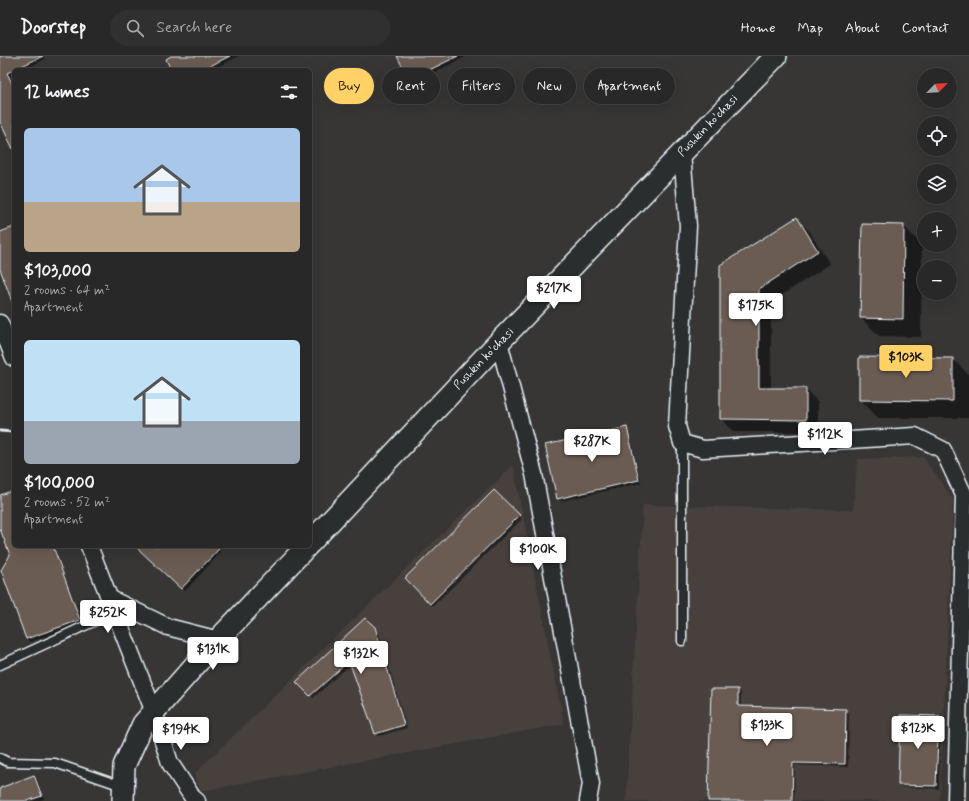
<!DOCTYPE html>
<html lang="en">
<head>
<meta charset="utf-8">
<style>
	:root { --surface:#292828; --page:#313030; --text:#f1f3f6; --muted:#a5a6a8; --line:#454445; --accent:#ffd166 }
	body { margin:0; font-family:Mynerve,sans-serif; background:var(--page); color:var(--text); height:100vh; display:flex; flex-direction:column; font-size:15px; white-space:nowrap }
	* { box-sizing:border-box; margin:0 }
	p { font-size:13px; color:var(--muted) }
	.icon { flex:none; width:22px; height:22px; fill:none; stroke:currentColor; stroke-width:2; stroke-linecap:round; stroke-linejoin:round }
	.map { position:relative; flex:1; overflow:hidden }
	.sheet { position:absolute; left:12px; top:12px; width:300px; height:480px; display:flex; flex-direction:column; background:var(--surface); border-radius:6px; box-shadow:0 4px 16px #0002,0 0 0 1px var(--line) }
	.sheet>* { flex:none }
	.top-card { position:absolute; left:324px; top:12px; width:380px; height:36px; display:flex; gap:8px }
	.needle { width:26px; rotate:65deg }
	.controls { position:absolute; left:917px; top:12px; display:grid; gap:8px }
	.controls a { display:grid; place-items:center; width:40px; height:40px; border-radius:50%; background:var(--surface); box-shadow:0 4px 16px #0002,0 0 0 1px var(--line); font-size:20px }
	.price { position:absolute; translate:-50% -34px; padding:0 9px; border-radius:4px; background:#fff; color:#222; font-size:13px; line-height:26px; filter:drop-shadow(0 1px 2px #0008) }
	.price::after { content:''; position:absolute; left:50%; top:24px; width:12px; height:9px; margin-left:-6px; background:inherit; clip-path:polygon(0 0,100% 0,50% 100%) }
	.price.on { background:var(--accent); color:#111 }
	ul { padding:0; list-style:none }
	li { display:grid; align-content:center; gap:8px; height:212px; padding:0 12px }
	li span { display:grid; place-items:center; height:124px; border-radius:6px; color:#555 }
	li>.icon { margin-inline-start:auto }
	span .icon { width:72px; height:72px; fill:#fffc; stroke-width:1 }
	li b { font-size:17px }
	h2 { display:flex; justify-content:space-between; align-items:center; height:48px; padding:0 12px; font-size:17px }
	.chip { padding:0 14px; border-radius:18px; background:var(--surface); box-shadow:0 4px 16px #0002,0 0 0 1px var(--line); font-size:14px; line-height:36px }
	.chip.on { background:var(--accent); color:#111 }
	header { display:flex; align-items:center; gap:24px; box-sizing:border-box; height:56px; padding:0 20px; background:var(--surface); border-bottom:1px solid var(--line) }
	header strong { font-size:19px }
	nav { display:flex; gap:22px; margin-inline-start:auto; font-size:14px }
	.search { width:280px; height:36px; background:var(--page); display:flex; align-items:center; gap:10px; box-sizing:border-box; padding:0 14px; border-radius:22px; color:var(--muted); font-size:15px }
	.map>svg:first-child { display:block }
	.built { fill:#47413e }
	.shadow { fill:#0007 }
	.building { fill:#6b5c52; stroke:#e8f1f8 }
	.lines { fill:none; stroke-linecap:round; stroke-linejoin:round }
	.service-casing { stroke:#e8f1f8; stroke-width:11 }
	.minor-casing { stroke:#e8f1f8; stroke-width:19 }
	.tertiary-casing { stroke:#e8f1f8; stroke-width:24 }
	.service { stroke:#2a2d2e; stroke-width:8 }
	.minor { stroke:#2a2d2e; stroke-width:16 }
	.tertiary { stroke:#2a2d2e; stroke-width:21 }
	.rail { stroke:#e8f1f8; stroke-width:3 }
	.labels { text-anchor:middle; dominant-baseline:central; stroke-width:3; stroke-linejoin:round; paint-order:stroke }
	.street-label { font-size:12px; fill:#e8f1f8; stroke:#2a2d2e }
</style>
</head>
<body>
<header>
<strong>Doorstep</strong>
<div class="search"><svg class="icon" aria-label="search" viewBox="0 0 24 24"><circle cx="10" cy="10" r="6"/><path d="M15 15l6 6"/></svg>Search here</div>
<nav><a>Home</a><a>Map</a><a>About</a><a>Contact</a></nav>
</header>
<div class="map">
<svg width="969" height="745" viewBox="0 0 969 745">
	<rect width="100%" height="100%" fill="#373635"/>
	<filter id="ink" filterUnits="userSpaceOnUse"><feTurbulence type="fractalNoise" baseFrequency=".025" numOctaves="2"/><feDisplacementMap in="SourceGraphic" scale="8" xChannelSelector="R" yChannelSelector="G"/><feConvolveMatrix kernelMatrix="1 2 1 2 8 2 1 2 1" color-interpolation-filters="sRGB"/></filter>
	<g filter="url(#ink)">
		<g class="built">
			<polygon points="923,401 953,443 940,745 626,745 643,449 853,454 857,403"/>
			<polygon points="513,409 564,668 201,735 194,718"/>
		</g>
		<g class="shadow">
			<polygon points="0,0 43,0 45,3 23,14 14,14 14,18 10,20 14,29 14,92 0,64"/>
			<polygon points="174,0 239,0 211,14 172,14"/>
			<polygon points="398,0 467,0 413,27"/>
			<polygon points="796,162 809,175 830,208 771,246 771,333 805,333 818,346 818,376 734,376 721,363 721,210"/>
			<polygon points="863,170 904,170 922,189 921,281 879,280 861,262"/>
			<polygon points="953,303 969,319 969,362 878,362 860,343"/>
			<polygon points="626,372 629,375 641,427 561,445 558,442"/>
			<polygon points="14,435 14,490 54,490 82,567 30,586 27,583 2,514 11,499 2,476 0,477 0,440"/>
			<polygon points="494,435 522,463 433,550 406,522"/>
			<polygon points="136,490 214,490 221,496 185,535"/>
			<polygon points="365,563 378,575 407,672 379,680 376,677 351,608 313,642 298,626"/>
			<polygon points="712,634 738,634 741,637 741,651 846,654 849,657 848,711 795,709 794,745 709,745"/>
			<polygon points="938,661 941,664 939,733 902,731 899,728"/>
			<polygon points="34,720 37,723 44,743 37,745 0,745 0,733"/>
		</g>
		<g class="building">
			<polygon points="0,0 43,0 7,17 14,31 14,95 0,66"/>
			<polygon points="171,0 230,0 202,14 171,14 166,3"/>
			<polygon points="397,0 458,0 409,24"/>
			<polygon points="797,161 818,195 759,233 759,332 806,332 806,364 720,363 720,209"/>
			<polygon points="862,168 904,169 903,263 860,262"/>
			<polygon points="14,171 14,251 0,213 0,176"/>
			<polygon points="859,301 953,302 953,345 859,344"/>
			<polygon points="627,371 639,424 557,443 545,389"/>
			<polygon points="14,434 14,490 53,490 80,564 26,583 1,514 10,499 0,473 0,439"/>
			<polygon points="494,434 520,459 430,548 405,522"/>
			<polygon points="135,490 216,490 219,493 181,533"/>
			<polygon points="365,562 375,571 404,669 375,678 349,605 310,640 296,626"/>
			<polygon points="711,633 738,633 738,650 846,653 845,708 793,707 792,745 708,745"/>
			<polygon points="900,659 939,660 936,730 898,729"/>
			<polygon points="34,719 42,740 27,745 0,745 0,732"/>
		</g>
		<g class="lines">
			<defs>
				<g id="service">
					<polyline points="682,585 682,387"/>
					<polyline points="0,609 115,556"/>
					<polyline points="0,702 8,706 55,707 122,730"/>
				</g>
				<g id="minor">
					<polyline points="682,97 688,170 677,370 682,387 703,393 915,380 943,394 964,439 956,745"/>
					<polyline points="0,267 14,302"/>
					<polyline points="499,286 534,418 591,728 588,745"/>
					<polyline points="89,490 154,656 170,707 193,742 197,745"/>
					<polyline points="109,542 168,571 219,584"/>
				</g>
				<g id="tertiary">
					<polyline points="310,487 499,286 776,0"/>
					<polyline points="123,745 124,710 143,668 212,590 307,490"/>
				</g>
			</defs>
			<use href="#service" class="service-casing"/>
			<use href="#minor" class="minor-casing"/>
			<use href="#tertiary" class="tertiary-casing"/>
			<use href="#service" class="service"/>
			<use href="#minor" class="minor"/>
			<use href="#tertiary" class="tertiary"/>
			<polyline class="rail" points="0,375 14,376"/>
		</g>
	</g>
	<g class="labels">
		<g class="street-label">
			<text transform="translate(708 70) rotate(-46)">Pushkin ko'chasi</text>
			<text transform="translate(484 303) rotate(-46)">Pushkin ko'chasi</text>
		</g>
	</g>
</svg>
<div class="controls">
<a><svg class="needle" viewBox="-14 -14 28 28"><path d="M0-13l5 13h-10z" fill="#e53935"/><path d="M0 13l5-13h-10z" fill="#a5a6a8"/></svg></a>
<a><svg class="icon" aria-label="locate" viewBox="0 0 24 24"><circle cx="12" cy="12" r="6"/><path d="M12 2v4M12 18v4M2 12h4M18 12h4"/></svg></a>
<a><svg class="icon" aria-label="layers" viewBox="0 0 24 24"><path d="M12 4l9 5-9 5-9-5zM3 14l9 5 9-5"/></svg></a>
<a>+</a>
<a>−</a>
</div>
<b class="price" style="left:554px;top:254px">$217K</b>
<b class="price" style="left:756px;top:271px">$175K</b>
<b class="price on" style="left:906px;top:323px">$103K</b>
<b class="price" style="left:825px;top:400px">$112K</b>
<b class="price" style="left:592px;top:407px">$287K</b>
<b class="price" style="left:538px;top:515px">$100K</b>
<b class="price" style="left:108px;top:578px">$252K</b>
<b class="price" style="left:213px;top:615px">$131K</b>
<b class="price" style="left:361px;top:619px">$132K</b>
<b class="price" style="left:767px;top:691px">$133K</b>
<b class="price" style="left:918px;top:694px">$123K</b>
<b class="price" style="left:181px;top:695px">$194K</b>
<div class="top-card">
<a class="chip on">Buy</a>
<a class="chip">Rent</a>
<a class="chip">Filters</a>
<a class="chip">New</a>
<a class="chip">Apartment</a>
</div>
<section class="sheet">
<h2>12 homes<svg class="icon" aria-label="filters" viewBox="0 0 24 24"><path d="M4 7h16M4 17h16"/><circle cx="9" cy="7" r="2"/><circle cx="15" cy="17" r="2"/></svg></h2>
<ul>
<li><span style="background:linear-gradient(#a9c7e8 60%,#b9a48a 0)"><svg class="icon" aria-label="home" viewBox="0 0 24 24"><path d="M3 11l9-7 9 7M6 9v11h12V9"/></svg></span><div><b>$103,000</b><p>2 rooms · 64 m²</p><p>Apartment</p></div></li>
<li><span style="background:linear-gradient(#bfe0f5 65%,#9aa5b1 0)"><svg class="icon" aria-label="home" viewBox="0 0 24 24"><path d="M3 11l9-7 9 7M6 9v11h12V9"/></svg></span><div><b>$100,000</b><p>2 rooms · 52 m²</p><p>Apartment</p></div></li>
</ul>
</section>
</div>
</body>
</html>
